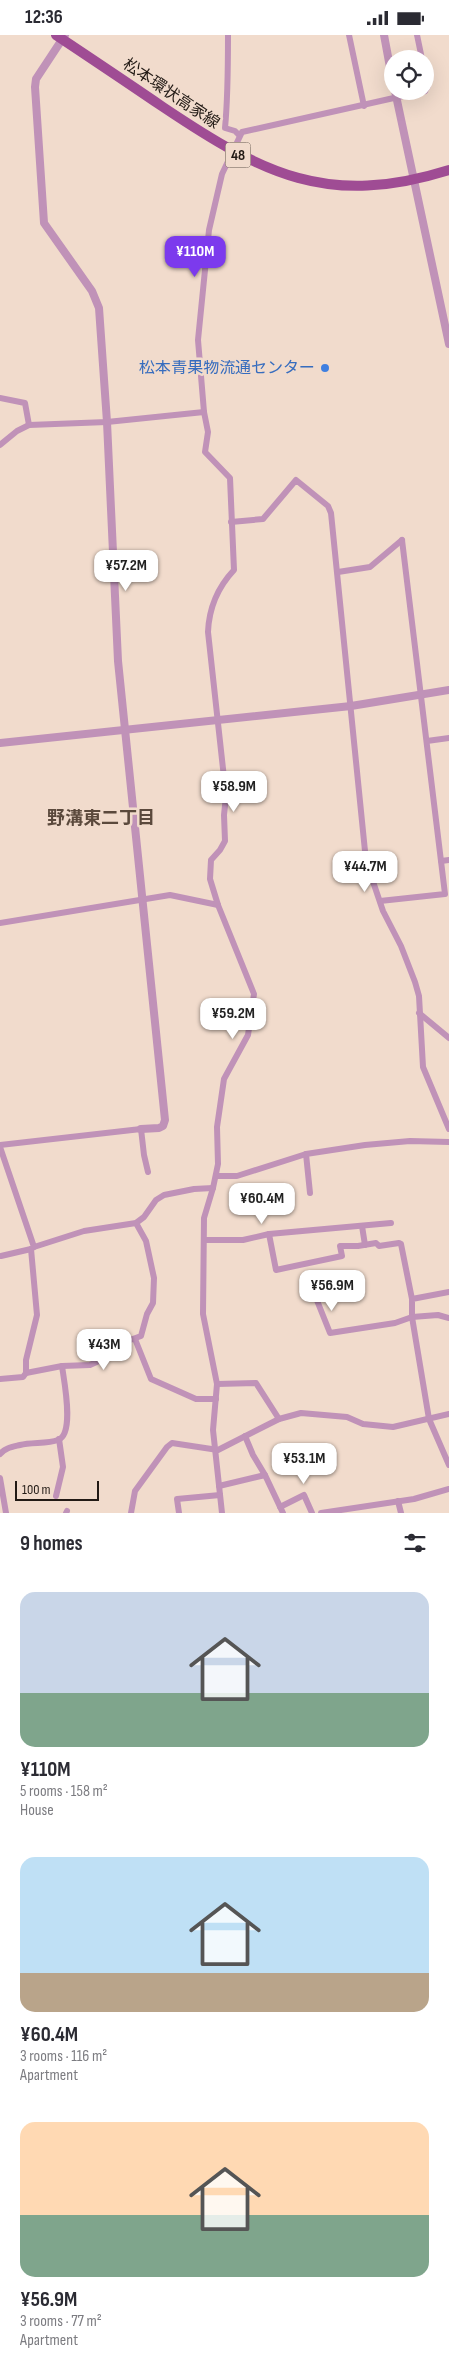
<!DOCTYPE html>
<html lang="en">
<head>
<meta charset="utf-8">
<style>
	:root { --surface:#fff; --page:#f7f7f7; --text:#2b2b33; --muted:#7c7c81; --accent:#7c3aed }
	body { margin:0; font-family:"Sofia Sans Condensed","Noto Sans JP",sans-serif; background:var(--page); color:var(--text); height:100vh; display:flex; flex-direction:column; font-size:19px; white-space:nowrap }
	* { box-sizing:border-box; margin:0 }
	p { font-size:16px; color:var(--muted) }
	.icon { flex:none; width:28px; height:28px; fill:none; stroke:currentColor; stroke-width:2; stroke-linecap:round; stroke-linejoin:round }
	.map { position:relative; height:1478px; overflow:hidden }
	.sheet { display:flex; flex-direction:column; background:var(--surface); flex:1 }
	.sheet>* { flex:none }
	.fabs { position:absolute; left:384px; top:15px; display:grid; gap:10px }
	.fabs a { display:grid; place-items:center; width:50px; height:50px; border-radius:50%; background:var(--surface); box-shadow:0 5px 20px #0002; font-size:25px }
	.scale { position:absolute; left:15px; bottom:12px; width:84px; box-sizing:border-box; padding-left:5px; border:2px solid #221a15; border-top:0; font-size:14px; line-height:18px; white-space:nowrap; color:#221a15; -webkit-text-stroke:4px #f1dbcc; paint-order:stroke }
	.price { position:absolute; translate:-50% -42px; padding:0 11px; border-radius:10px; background:#fff; color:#222; font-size:16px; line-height:32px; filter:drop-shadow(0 1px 2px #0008) }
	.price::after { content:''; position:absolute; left:50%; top:30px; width:15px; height:11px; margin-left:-8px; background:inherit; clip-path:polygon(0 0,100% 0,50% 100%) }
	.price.on { background:var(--accent); color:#fff }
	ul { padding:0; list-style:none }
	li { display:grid; align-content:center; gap:10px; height:265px; padding:0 20px }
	li span { display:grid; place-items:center; height:155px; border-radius:15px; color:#555 }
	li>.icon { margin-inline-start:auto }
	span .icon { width:90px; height:90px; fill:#fffc; stroke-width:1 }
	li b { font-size:21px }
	h2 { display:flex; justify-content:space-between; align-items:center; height:60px; padding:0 20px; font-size:21px }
	.status { display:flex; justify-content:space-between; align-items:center; height:35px; padding:0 25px; background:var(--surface); direction:ltr }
	.status svg { height:14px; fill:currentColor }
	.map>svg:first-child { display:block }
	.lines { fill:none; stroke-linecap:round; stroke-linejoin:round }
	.minor { stroke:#c092b8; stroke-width:6 }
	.tertiary { stroke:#c092b8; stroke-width:8 }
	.primary { stroke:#9f4c94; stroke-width:10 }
	.shop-dot { fill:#3f7fe0; stroke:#f1dbcc; stroke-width:2 }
	.labels { text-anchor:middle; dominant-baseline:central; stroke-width:5; stroke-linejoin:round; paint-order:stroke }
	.shield { fill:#f1dbcc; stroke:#60544c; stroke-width:1 }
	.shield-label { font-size:15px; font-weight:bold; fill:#221a15 }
	.street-label { font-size:16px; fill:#221a15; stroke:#f1dbcc }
	.shop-label { font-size:16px; fill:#366cbe; stroke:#f1dbcc; text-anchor:end }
	.neighbourhood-label { font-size:18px; font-weight:bold; fill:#5b493c; stroke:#f1dbcc }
</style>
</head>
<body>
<div class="status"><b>12:36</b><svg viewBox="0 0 49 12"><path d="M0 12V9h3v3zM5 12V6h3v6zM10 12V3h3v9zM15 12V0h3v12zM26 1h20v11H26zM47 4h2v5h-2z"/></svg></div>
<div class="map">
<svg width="449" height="1478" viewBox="0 0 449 1478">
	<rect width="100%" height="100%" fill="#f1dbcc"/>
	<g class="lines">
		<g class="minor">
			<path d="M228,0C228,31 228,62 225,93L235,96L239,100"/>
			<polyline points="349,0 364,71"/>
			<polyline points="417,0 422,24"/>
			<polyline points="425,37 428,51 425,56"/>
			<polyline points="0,363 25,368 29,390"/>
			<polyline points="0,410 17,396 29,390 107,387 204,377"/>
			<polyline points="231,487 263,484 296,445 328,471 331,478 366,826 383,876 401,911 415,947 419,961 423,1032 449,1094"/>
			<polyline points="338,537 370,532 402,505"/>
			<polyline points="427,706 449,703"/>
			<polyline points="441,826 449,825"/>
			<polyline points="380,866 445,859 402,505"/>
			<polyline points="0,888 170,860 218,870"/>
			<polyline points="419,978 449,1003"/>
			<polyline points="0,1110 141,1094 144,1120 148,1137"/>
			<polyline points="0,1112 34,1212 31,1214 37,1280 26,1325 26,1338"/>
			<polyline points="306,1119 310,1158"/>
			<polyline points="216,1141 237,1141 306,1119 365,1110 410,1106 449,1107"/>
			<polyline points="362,1191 365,1210"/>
			<polyline points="269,1199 391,1188"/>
			<polyline points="205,1205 243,1205 269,1199 276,1235 342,1221 340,1211 358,1211 376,1208 379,1211 399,1208 401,1209 412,1264"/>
			<polyline points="34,1212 84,1196 136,1188 144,1182 156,1165 164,1160 194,1154 213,1153"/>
			<polyline points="1,1221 31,1214"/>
			<polyline points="449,1257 412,1264 412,1282 438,1280 449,1283"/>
			<polyline points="316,1263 330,1298 395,1288 412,1282 429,1384 449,1430"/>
			<polyline points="135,1304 151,1344 196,1364 216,1364"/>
			<polyline points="0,1344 23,1342 26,1338 62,1331 90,1330 101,1325 111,1312 141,1301 147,1279 153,1268 154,1243 146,1206 136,1188"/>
			<polyline points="217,1349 256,1348 279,1384"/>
			<polyline points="245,1401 253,1420 265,1440"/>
			<path d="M0,1419C5,1413 12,1412 20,1410C32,1407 47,1409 58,1405C75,1399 64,1346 62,1331"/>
			<polyline points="0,1443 6,1478"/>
			<polyline points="219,1451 265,1440 283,1478"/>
			<polyline points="56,1461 63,1432 59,1404"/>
			<polyline points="398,1466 401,1478"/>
			<polyline points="280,1472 304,1460 312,1478"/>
			<polyline points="66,1478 67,1476"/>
			<polyline points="131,1478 135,1456 167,1412 172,1408 218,1415 279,1384 301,1378 347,1382 363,1389 393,1392 449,1379"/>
			<polyline points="179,1478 177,1464 220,1460"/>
			<path d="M222,1478L213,1395L217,1349L203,1279L204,1183L213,1153L218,1129L217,1092L224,1044L248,1000L254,959L218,870L210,844L211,825L220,815L225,806L224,780L226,761L208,597C209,573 218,552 234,535L230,443L205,417L208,397L204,377L198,305L209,195L222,139L242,97L425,56"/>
			<polyline points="321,1478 414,1464 449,1454"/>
		</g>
		<g class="tertiary">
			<polyline points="65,0 36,44 35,52 44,188 92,256 99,273 107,387 118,626 165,1085 163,1091 159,1093 141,1094"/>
			<polyline points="384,0 392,43"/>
			<polyline points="395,56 449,309"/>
			<polyline points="0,708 351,671 449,655"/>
		</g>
		<path class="primary" d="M56,0C92,24 128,48 163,72C263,139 328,173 449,135"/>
	</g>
	<circle class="shop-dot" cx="325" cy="333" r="5"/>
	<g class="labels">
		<rect class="shield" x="225.5" y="107.5" width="25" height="25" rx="4"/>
		<g class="shield-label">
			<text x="238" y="120">48</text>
		</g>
		<g class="street-label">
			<text transform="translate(171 59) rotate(34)">松本環状高家線</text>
		</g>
		<g class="shop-label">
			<text x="315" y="333">松本青果物流通センター</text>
		</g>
		<g class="neighbourhood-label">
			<text x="101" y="783">野溝東二丁目</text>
		</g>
	</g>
</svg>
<div class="fabs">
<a><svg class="icon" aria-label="locate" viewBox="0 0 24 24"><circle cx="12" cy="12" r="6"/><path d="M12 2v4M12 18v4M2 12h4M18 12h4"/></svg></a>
</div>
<div class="scale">100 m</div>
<b class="price on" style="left:195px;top:243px">¥110M</b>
<b class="price" style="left:126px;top:557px">¥57.2M</b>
<b class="price" style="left:234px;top:778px">¥58.9M</b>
<b class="price" style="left:365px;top:858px">¥44.7M</b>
<b class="price" style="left:233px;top:1005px">¥59.2M</b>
<b class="price" style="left:262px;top:1190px">¥60.4M</b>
<b class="price" style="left:332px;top:1277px">¥56.9M</b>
<b class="price" style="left:104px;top:1336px">¥43M</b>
<b class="price" style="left:304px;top:1450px">¥53.1M</b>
</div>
<section class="sheet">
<h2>9 homes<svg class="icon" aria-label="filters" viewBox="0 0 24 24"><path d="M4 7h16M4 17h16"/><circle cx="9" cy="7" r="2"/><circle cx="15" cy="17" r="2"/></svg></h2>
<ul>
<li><span style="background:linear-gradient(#c9d6e8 65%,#7fa58c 0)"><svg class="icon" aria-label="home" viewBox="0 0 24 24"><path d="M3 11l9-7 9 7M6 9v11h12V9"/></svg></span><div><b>¥110M</b><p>5 rooms · 158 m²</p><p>House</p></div></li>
<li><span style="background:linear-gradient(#bfe0f5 75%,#b9a48a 0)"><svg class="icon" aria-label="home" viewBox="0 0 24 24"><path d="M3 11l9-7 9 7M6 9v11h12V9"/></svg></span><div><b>¥60.4M</b><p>3 rooms · 116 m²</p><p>Apartment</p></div></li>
<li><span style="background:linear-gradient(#ffd9b3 60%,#7fa58c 0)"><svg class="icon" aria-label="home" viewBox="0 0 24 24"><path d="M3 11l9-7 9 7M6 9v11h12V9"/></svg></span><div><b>¥56.9M</b><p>3 rooms · 77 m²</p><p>Apartment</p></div></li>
</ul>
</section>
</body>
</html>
